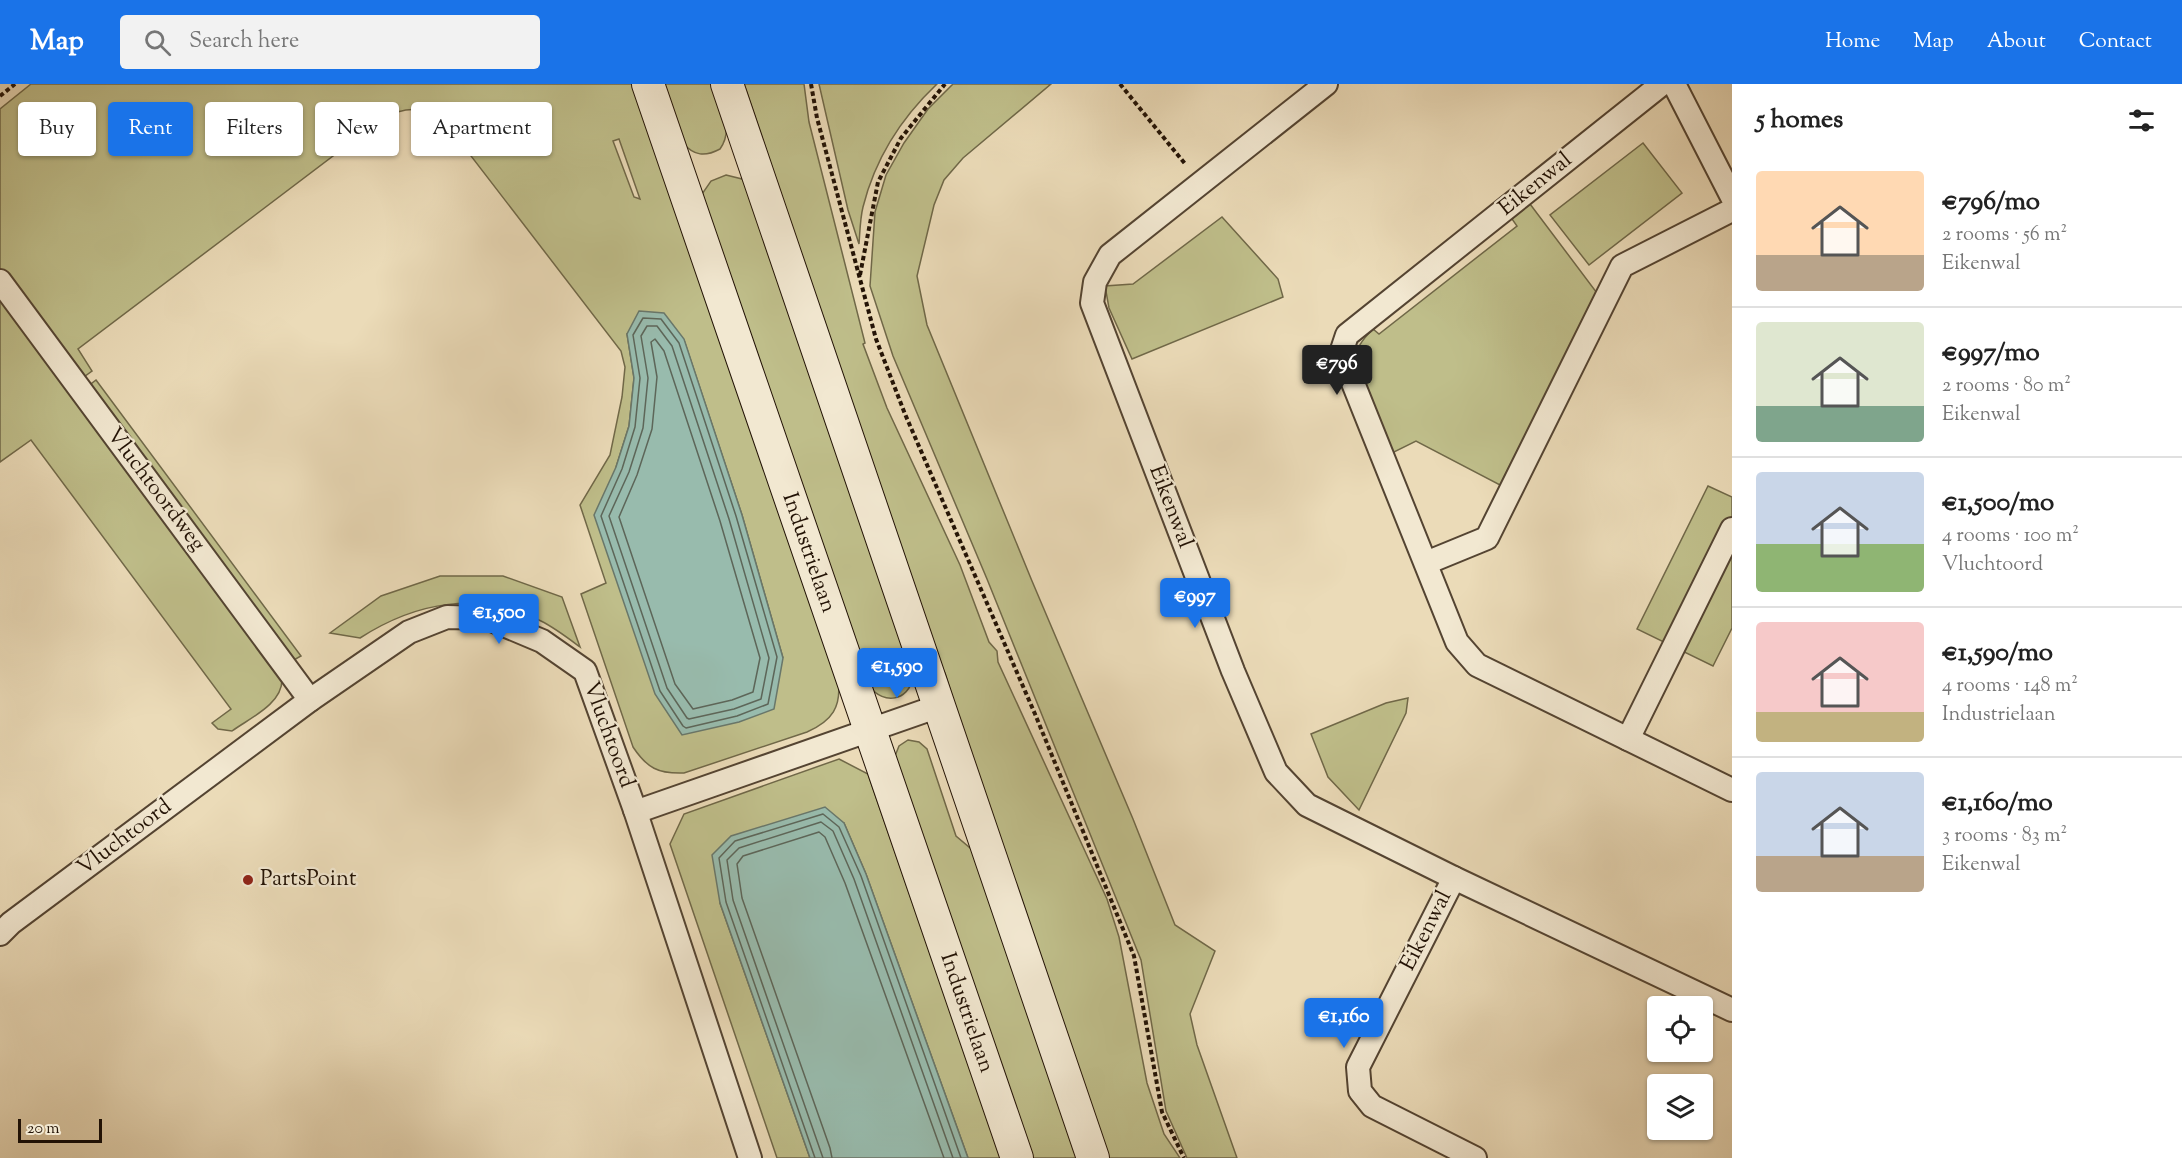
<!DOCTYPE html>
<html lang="en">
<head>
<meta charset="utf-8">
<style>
	:root { --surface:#fff; --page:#f2f2f2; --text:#222; --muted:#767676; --line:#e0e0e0; --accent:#1a73e8 }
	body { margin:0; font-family:"Sorts Mill Goudy",serif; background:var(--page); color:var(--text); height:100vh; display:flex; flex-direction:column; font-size:22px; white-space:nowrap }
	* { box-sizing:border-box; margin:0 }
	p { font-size:20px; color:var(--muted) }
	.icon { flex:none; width:33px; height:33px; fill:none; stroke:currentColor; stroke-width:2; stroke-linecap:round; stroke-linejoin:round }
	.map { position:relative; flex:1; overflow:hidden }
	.panel { display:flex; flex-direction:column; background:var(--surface); width:450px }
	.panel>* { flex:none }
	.guide { position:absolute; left:18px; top:18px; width:570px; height:54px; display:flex; gap:12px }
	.fabs { position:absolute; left:1647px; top:912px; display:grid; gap:12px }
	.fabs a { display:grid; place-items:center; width:66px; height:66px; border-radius:6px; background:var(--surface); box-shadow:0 2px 4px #0004; font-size:30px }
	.scale { position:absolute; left:18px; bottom:15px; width:84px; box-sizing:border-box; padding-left:6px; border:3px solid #221205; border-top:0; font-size:16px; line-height:21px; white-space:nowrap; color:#221205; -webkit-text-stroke:4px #f2e8d1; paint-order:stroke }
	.price { position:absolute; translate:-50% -51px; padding:0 14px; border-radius:6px; background:var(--accent); color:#fff; font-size:20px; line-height:39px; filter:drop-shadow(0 2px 3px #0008) }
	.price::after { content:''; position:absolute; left:50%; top:36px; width:18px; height:14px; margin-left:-9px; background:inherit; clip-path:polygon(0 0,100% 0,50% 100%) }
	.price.active { background:#222; color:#fff }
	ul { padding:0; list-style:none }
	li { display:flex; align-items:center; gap:18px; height:150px; padding:0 24px }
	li+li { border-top:2px solid var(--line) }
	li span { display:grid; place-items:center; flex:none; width:168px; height:120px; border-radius:6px; color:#555 }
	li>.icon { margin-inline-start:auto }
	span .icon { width:72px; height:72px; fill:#fffc; stroke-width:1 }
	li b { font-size:26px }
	h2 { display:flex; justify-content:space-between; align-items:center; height:72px; padding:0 24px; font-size:26px }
	.tag { padding:0 21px; border-radius:6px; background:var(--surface); box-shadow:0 2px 4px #0004; font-size:21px; line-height:54px }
	.tag.active { background:var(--accent); color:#fff }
	header { display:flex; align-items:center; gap:36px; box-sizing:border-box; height:84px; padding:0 30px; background:var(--accent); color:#fff }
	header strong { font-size:28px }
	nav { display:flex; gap:33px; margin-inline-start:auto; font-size:21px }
	.search { width:420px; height:54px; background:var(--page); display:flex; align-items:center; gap:15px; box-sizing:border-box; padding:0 21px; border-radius:6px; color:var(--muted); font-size:22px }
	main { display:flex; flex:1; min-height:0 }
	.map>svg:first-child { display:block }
	.green { fill:#bfbe8a; stroke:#706848; stroke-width:1.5; fill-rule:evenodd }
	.water { fill:#98bbad; stroke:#69776a; stroke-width:1.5 }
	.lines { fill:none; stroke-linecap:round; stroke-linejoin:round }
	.shore { stroke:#5d6659; stroke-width:1.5 }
	.street-casing { stroke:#544432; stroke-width:26 }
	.secondary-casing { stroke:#221205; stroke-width:34 }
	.path { stroke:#221205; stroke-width:4; stroke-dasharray:4.5 3; stroke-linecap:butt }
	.street { stroke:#f2e8d1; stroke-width:22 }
	.secondary { stroke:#f2e8d1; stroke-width:32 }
	.poi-dot { fill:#8f2418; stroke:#f2e8d1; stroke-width:2 }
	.labels { text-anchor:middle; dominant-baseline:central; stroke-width:4.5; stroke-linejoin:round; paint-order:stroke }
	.street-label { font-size:22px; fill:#221205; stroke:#f2e8d1 }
	.poi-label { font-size:22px; fill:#221205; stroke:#f2e8d1; text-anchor:start }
</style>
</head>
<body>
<header>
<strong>Map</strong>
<div class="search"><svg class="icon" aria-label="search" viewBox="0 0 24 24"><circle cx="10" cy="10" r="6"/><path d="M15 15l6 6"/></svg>Search here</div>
<nav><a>Home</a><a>Map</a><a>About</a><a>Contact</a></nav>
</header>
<main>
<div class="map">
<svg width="1732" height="1074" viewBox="0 0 1732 1074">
	<rect width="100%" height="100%" fill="#ebdbb8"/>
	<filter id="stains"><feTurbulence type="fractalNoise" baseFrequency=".00333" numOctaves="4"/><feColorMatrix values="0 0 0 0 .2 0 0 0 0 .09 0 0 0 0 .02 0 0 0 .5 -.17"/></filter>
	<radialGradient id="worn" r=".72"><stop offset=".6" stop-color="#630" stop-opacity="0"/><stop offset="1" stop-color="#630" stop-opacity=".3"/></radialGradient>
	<g class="green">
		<path d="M31,0H636L838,595C842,623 832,637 807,648L684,689C658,690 647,684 633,663L581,510L606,499L580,421L610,371L622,313L625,283L621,267L448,42C425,22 408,21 382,35L78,265L92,287L81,295L0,186V25ZM619,55L640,115L634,113L613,57ZM627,250L684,256L742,431L783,574L616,383L629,342L634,294Z"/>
		<path d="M662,0H713C720,21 735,44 720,65C705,73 694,72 683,59Z"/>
		<polygon points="744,0 804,0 809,38 865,259 863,260 887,324 960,481 989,558 997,567 998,578 1107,815 1119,853 1147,999 1164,1050 1180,1074 1109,1074 973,680 945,589 939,580"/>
		<path d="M819,0H937C901,34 875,75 863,123C860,135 860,148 859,160L848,126Z"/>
		<polygon points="953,0 1051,0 963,74 944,96 934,121 917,192 927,241 1032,497 1133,735 1175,841 1215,867 1190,930 1197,961 1237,1074 1187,1074 1166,1027 1141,876 987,495 893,272 870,202 875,128 886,91 904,59 928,25"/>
		<polygon points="1643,59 1682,109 1589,181 1550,131"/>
		<path d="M726,91L742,95L747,101L913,594C908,617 884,621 870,603L702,110L711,97Z"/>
		<path d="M1530,120L1597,209L1500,401L1416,357L1390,370L1354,281C1356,264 1361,257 1373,245L1379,250L1517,142L1512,135Z"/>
		<polygon points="1222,133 1278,195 1283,213 1132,275 1109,224 1105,202 1133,200"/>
		<path d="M0,209L282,596C282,620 250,634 232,647L218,645L212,639L231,625L31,356L0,378Z"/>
		<polygon points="96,296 301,572 292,577 87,303"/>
		<polygon points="1708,402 1732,413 1732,544 1713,582 1637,545"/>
		<path d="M440,492H503L562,513L580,563C568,554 555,544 541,537C479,506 416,518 360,554L330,549L381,512Z"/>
		<polygon points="1408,614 1406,629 1359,726 1328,693 1311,650 1386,619"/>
		<polygon points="908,656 919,658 927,665 956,752 976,769 1080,1074 1030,1074 895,672 899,662"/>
		<polygon points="839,675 868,690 1001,1074 968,1074 866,790 844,739 720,819 810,1074 777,1074 670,760 684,730"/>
	</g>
	<g class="water">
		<polygon points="639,227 664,229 684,255 742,431 783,574 774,625 739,638 682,651 655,610 594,431 616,383 629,342 634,294 627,250"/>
		<polygon points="825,723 844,739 866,790 968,1074 810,1074 720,819 712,771 731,752"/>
	</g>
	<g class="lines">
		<g class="shore">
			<polygon points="643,234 661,235 679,259 736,432 777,573 768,620 737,632 686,644 683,642 660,607 601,432 622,385 635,343 640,294 633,251"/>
			<polygon points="647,242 657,242 672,262 729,435 769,574 761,615 734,625 689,635 687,634 667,604 609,432 629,388 643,344 648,294 641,252"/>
			<polygon points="655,255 664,267 720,437 760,574 753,608 732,616 693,625 675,600 619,433 637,391 652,345 657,293 651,258"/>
			<polyline points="815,1074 726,818 719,774 735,757 823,730 839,743 861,792 961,1074"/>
			<polyline points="823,1074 733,816 727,776 739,764 821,738 833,747 854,795 953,1074"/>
			<polyline points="832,1074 830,1064 742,814 737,780 743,772 819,748 825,753 845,799 944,1074"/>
		</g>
		<defs>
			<g id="street">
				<polyline points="1326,0 1110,171 1095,198 1092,219 1233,587 1276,688 1307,721 1454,794 1732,926"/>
				<polyline points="1662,0 1347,251 1341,269 1457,558 1477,581 1732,706"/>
				<polyline points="1674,0 1732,113"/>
				<polyline points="0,197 310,616"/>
				<polyline points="1426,479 1487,454 1622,182 1732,126"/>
				<polyline points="1628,655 1732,445"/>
				<polyline points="635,726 644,725 939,622"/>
				<polyline points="1454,794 1358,983 1360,1007 1372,1022 1475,1074"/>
				<polyline points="0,850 11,839 310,616 409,548 447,533 487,534 542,557 585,587 635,726 750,1074"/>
			</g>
			<g id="secondary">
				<polyline points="648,0 1017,1074"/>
				<polyline points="727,0 1093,1074"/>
			</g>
		</defs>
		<use href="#street" class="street-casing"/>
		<use href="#secondary" class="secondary-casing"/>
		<g class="path">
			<polyline points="811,0 817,34 876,255 905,330 1035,630 1134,872 1162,1028 1184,1074"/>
			<polyline points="1120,0 1186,81"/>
			<polyline points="0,12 15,0"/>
			<polyline points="860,191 878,98 901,54 945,0"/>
		</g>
		<use href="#street" class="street"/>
		<use href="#secondary" class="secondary"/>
	</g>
	<circle class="poi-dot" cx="248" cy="796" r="6"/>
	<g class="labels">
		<g class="street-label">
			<text transform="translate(1536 101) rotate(-39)">Eikenwal</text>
			<text transform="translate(155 406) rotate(53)">Vluchtoordweg</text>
			<text transform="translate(1170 423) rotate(69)">Eikenwal</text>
			<text transform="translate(808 469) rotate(71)">Industrielaan</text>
			<text transform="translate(608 651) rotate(70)">Vluchtoord</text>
			<text transform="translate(125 754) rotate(-37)">Vluchtoord</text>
			<text transform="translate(1427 847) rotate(-63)">Eikenwal</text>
			<text transform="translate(966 929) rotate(71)">Industrielaan</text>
		</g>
		<g class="poi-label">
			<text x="260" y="796">PartsPoint</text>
		</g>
	</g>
	<rect width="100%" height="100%" filter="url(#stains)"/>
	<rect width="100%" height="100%" fill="url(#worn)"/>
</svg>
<div class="fabs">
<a><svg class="icon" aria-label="locate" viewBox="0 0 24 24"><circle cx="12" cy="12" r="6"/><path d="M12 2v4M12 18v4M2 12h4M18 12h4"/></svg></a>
<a><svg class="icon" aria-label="layers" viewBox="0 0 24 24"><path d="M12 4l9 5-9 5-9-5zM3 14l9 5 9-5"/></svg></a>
</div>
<div class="scale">20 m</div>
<b class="price active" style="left:1337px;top:312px">€796</b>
<b class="price" style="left:1195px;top:545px">€997</b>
<b class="price" style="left:499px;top:561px">€1,500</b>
<b class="price" style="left:897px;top:615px">€1,590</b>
<b class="price" style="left:1344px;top:965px">€1,160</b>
<div class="guide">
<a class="tag">Buy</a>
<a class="tag active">Rent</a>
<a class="tag">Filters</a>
<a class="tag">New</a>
<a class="tag">Apartment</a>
</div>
</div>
<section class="panel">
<h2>5 homes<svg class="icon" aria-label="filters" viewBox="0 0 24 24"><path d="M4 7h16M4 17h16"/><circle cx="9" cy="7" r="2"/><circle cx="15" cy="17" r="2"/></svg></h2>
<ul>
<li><span style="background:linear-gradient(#ffd9b3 70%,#b9a48a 0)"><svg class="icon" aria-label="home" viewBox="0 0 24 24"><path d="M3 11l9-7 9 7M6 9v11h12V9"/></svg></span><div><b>€796/mo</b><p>2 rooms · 56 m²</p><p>Eikenwal</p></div></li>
<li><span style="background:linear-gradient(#dfe7d0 70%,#7fa58c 0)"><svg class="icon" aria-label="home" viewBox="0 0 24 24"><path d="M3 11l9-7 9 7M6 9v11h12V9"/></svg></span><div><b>€997/mo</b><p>2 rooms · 80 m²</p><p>Eikenwal</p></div></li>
<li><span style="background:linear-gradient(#c9d6e8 60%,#8fb573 0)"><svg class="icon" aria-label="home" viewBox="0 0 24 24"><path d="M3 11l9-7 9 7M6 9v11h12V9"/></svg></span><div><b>€1,500/mo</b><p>4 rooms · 100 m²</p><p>Vluchtoord</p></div></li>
<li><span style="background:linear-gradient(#f6c9c9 75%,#c2b280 0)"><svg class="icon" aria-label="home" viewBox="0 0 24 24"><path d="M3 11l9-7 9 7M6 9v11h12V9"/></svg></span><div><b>€1,590/mo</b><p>4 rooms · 148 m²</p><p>Industrielaan</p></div></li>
<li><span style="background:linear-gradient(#c9d6e8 70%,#b9a48a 0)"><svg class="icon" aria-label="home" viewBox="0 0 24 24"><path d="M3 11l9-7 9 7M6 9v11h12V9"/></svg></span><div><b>€1,160/mo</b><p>3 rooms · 83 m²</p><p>Eikenwal</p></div></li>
</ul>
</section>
</main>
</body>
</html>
